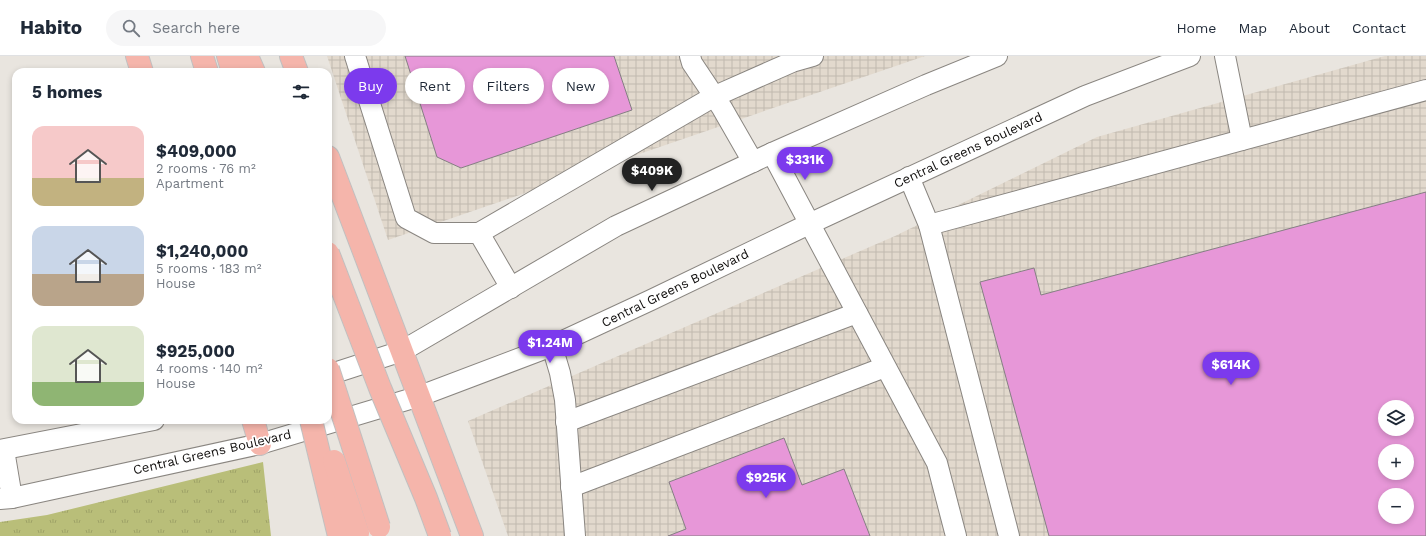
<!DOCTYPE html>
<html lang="en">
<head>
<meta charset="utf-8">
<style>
	:root { --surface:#fff; --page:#f6f6f7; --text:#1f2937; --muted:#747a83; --line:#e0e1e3; --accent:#7c3aed }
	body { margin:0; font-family:"Work Sans",sans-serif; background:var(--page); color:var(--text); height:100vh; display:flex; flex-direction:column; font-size:15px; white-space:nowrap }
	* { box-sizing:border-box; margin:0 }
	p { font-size:13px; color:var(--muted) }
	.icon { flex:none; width:22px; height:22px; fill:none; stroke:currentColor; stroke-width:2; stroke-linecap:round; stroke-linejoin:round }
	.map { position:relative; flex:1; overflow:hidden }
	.drawer { position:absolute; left:12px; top:12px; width:320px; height:356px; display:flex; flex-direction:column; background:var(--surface); border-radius:12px; box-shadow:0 2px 6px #0003 }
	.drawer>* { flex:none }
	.hud { position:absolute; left:344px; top:12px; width:380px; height:36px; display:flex; gap:8px }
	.fabs { position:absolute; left:1378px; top:344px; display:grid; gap:8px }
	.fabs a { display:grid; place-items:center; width:36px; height:36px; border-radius:50%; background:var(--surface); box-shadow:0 2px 6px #0003; font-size:20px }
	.price { position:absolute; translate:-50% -34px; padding:0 9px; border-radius:14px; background:var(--accent); color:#fff; font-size:13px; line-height:26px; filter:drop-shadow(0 1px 2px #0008) }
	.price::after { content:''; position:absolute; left:50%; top:24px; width:12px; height:9px; margin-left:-6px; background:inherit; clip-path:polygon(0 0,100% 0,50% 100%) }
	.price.on { background:#222; color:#fff }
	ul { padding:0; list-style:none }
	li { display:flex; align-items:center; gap:12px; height:100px; padding:0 20px }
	li span { display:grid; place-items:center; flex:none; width:112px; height:80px; border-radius:12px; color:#555 }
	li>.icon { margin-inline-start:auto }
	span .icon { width:48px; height:48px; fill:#fffc; stroke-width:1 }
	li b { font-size:17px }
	h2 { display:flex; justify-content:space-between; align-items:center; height:48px; padding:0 20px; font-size:17px }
	.pill { padding:0 14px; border-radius:18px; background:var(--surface); box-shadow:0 2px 6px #0003; font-size:14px; line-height:36px }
	.pill.on { background:var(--accent); color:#fff }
	header { display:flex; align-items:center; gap:24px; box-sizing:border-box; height:56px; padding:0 20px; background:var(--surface); border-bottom:1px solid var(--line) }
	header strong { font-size:19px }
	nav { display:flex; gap:22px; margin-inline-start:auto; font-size:14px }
	.search { width:280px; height:36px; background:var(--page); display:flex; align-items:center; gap:10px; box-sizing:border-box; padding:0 14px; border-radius:22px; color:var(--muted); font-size:15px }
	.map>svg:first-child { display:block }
	.industrial { fill:url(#industrial-grid); fill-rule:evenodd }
	.grass { fill:url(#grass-tufts) }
	.building { fill:#e797d8; stroke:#857f83; fill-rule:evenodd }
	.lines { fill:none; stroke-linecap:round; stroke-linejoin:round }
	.minor-casing { stroke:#8a8681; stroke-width:22 }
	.highway-casing { stroke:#c1c0c0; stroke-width:24 }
	.minor { stroke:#fff; stroke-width:20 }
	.highway { stroke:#f5b5ab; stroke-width:22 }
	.highway-bridge-casing { stroke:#c1c0c0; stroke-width:24; stroke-linecap:butt }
	.highway-bridge { stroke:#f5b5ab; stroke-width:22 }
	.labels { text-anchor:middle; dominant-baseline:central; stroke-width:3.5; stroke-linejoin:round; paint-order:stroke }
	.street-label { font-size:13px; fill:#100e0d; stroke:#fff }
</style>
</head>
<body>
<header>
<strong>Habito</strong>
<div class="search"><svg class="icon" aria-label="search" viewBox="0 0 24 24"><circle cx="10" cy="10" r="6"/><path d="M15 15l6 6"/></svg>Search here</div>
<nav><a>Home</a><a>Map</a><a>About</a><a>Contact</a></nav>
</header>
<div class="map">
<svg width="1426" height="480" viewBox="0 0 1426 480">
	<defs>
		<pattern id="industrial-grid" width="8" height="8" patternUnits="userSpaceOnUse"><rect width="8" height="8" fill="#e2d9cd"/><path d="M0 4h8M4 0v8" fill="none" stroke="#c1b9af"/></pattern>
		<pattern id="grass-tufts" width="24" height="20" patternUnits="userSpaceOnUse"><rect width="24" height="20" fill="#b9be79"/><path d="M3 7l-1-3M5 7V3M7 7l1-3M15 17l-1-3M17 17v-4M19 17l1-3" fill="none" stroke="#9ea267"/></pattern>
	</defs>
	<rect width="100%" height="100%" fill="#e9e5df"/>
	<g class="industrial">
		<polygon points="327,0 925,0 388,184"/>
		<path d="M1385,0H1426V480H508L468,365L895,180L1097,81ZM1385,351H1407V373H1385ZM1385,395H1407V417H1385ZM1385,439H1407V461H1385Z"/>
	</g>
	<polygon class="grass" points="263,406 271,480 0,480 0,466 47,459"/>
	<g class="building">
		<polygon points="405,0 614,0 632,54 461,112 437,101"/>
		<path d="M1426,136V480H1049L980,226L1034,212L1041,239ZM1385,351H1407V373H1385ZM1385,395H1407V417H1385ZM1385,439H1407V461H1385Z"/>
		<polygon points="784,382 802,429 844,413 870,480 668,480 686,473 669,426"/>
	</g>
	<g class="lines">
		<defs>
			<g id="minor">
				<polyline points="355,0 406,162 434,177 479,177 511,232"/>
				<polyline points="690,0 692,7 722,52 753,106"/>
				<polyline points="1225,0 1242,84"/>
				<polyline points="772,97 937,407 956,480"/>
				<polyline points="909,121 929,169"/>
				<polyline points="479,177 713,41 792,6 813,0"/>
				<polyline points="552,290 560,317 565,344 575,480"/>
				<polyline points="328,319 402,295 616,170 772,97 926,29 997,0"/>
				<polyline points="566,366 857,257"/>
				<polyline points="0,394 154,364"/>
				<polyline points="4,394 12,442"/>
				<polyline points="571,431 885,311"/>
				<polyline points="0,443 12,442 260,388 420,340 552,290 651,244 809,168 1085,40 1190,0"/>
				<polyline points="1009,480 929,169 1426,34"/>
			</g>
			<g id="highway">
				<polyline points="137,0 142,16"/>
				<polyline points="202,0 207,16"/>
				<polyline points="228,0 233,16"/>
				<polyline points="247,0 254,16"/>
				<polyline points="291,0 297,16"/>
				<polyline points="328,101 472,480"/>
				<polyline points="253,364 260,388"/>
			</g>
		</defs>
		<use href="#minor" class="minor-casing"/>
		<use href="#highway" class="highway-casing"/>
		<use href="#minor" class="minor"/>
		<use href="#highway" class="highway"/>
		<defs>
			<g id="highway-bridge">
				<polyline points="328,197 380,332 426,442 440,480"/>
				<polyline points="328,313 379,471"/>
				<polyline points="311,364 339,480"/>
				<polyline points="334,405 358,477"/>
			</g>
		</defs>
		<use href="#highway-bridge" class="highway-bridge-casing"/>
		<use href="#highway-bridge" class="highway-bridge"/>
	</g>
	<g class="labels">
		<g class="street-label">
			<text transform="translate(968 94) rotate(-25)">Central Greens Boulevard</text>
			<text transform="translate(675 232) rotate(-26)">Central Greens Boulevard</text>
			<text transform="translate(212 396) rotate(-13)">Central Greens Boulevard</text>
		</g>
	</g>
</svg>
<div class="fabs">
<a><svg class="icon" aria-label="layers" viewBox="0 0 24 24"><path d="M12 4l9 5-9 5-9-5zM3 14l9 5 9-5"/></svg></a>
<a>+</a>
<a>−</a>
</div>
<b class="price" style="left:805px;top:125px">$331K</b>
<b class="price on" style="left:652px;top:136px">$409K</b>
<b class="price" style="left:550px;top:308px">$1.24M</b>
<b class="price" style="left:1231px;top:330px">$614K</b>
<b class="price" style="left:766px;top:443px">$925K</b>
<div class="hud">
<a class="pill on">Buy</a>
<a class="pill">Rent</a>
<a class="pill">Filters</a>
<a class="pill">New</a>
</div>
<section class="drawer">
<h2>5 homes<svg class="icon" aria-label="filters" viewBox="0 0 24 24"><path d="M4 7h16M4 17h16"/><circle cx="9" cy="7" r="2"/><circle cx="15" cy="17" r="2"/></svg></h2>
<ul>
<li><span style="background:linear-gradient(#f6c9c9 65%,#c2b280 0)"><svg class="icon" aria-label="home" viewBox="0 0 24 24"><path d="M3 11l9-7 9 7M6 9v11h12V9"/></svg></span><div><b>$409,000</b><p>2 rooms · 76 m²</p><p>Apartment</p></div></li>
<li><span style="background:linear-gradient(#c9d6e8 60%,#b9a48a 0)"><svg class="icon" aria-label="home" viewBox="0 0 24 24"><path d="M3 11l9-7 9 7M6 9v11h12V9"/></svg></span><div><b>$1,240,000</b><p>5 rooms · 183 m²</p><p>House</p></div></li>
<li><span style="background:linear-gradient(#dfe7d0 70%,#8fb573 0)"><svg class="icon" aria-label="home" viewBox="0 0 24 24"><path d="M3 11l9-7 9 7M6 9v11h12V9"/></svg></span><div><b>$925,000</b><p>4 rooms · 140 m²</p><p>House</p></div></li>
</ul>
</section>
</div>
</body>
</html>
